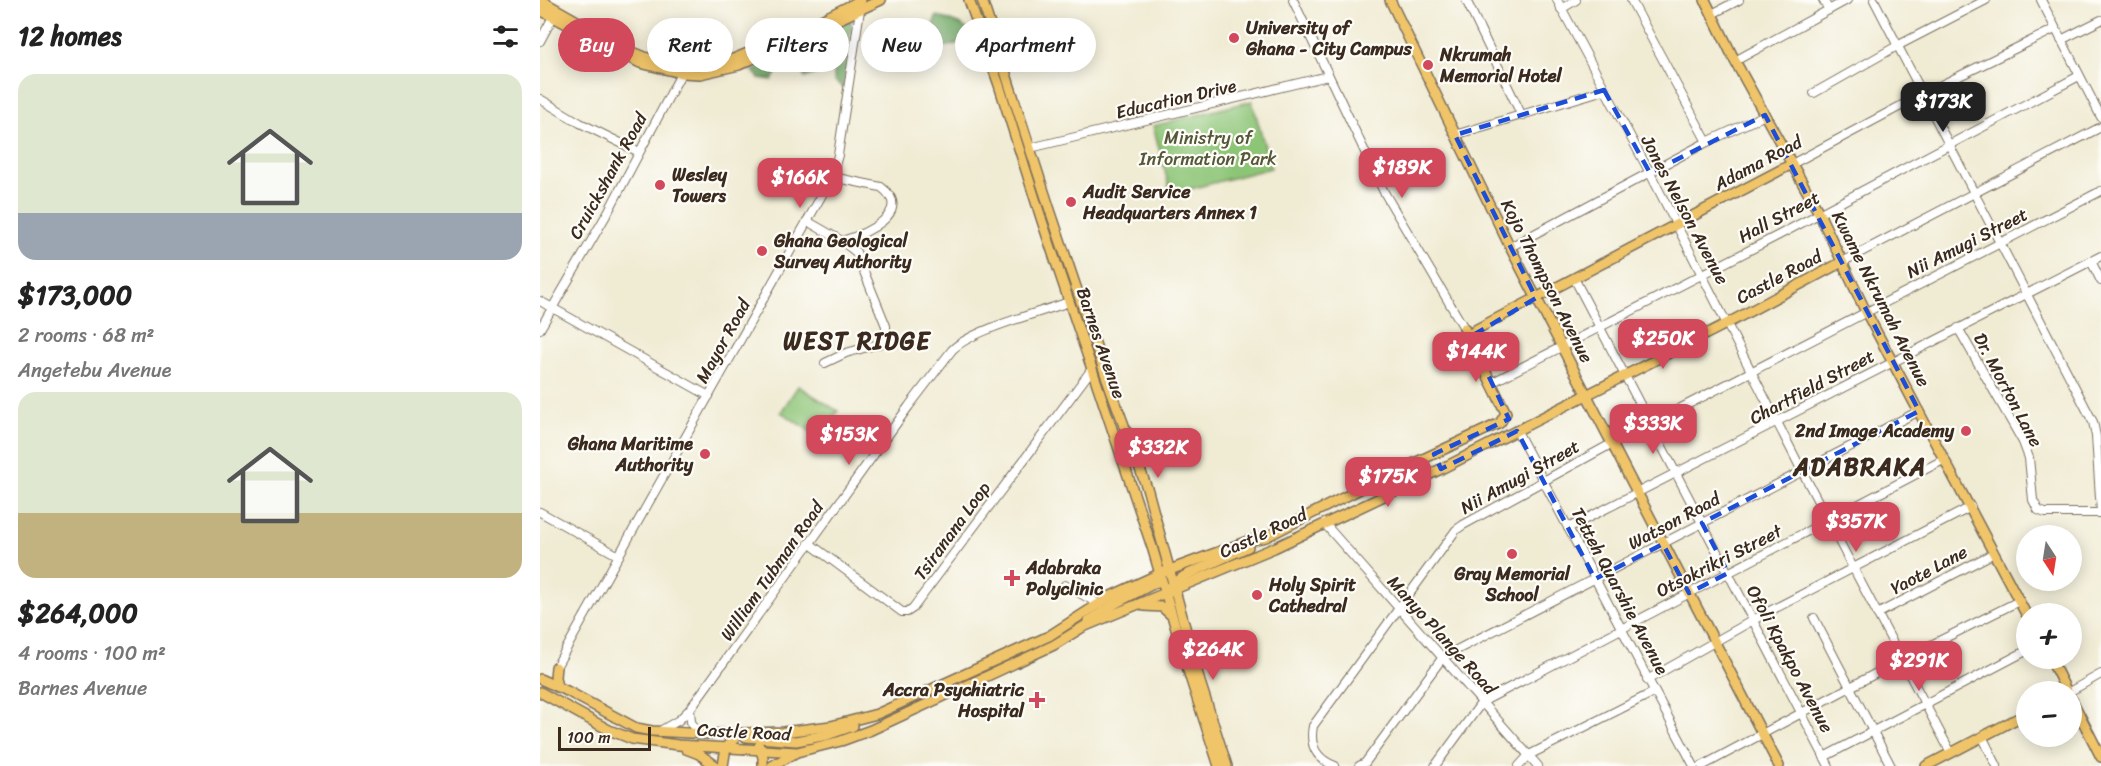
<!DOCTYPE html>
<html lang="en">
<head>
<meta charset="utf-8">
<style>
	:root { --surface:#fff; --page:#f2f2f2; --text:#222; --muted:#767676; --accent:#d1495b }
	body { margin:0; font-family:Sriracha,sans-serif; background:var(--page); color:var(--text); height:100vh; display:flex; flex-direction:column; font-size:22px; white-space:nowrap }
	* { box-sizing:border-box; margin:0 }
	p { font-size:20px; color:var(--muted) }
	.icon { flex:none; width:33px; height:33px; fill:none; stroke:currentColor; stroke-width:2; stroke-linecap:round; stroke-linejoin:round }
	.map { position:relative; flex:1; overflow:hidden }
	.sheet { display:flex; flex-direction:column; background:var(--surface); width:540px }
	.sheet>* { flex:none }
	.top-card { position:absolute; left:18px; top:18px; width:570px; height:54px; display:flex; gap:12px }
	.needle { width:39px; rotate:168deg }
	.tools { position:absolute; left:1476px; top:525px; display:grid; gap:12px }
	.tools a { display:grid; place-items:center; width:66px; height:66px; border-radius:50%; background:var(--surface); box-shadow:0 3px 15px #0003; font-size:30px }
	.scale { position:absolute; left:18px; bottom:15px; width:93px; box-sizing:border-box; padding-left:6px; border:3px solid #3b2a1e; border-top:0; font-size:16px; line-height:21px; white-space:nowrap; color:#3b2a1e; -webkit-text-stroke:4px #fdfcf7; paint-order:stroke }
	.price { position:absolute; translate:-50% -51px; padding:0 14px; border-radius:12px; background:var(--accent); color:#fff; font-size:20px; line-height:39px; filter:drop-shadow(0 2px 3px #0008) }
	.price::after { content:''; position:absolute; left:50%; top:36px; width:18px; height:14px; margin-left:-9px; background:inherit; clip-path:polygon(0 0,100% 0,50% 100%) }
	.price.current { background:#222; color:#fff }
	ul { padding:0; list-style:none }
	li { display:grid; align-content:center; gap:12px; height:318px; padding:0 18px }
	li span { display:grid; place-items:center; height:186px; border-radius:18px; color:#555 }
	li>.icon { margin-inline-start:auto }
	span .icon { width:108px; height:108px; fill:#fffc; stroke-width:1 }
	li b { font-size:26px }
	h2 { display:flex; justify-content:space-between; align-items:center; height:72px; padding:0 18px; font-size:26px }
	.chip { padding:0 21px; border-radius:27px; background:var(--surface); box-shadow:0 3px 15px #0003; font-size:21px; line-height:54px }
	.chip.current { background:var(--accent); color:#fff }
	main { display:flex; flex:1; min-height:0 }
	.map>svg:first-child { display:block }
	.green { fill:#8dc577; stroke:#64784a; stroke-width:1.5 }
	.forest { fill:#72aa68; stroke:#566a43; stroke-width:1.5 }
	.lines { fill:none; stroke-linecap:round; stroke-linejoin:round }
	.minor-casing { stroke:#7a6e5d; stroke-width:10 }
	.major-casing { stroke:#7a6e5d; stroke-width:12 }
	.minor { stroke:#fff; stroke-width:8 }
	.major { stroke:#f0c469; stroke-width:9 }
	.marked { fill:none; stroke:#1d4ed8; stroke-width:4.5; stroke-dasharray:12 8; stroke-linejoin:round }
	.poi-dot { fill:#d1495b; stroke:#fdfcf7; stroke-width:2 }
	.labels { text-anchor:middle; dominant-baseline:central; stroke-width:4.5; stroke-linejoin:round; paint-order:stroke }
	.poi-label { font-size:18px; font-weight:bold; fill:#3b2a1e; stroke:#fdfcf7; text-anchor:start }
	.street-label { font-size:18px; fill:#3b2a1e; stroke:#fdfcf7 }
	.park-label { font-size:18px; fill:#545839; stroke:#fdfcf7 }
	.district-label { font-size:24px; font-weight:bold; letter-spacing:1.5px; fill:#3b2a1e; stroke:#fdfcf7 }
</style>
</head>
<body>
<main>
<section class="sheet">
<h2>12 homes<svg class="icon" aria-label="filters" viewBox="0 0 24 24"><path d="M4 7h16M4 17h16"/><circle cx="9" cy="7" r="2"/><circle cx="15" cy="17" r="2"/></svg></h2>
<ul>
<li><span style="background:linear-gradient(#dfe7d0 75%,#9aa5b1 0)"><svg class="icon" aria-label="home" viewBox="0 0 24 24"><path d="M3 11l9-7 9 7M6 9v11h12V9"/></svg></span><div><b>$173,000</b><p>2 rooms · 68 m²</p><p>Angetebu Avenue</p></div></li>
<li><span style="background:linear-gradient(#dfe7d0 65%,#c2b280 0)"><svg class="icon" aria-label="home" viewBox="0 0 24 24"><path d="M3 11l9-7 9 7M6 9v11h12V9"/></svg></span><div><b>$264,000</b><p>4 rooms · 100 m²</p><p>Barnes Avenue</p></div></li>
</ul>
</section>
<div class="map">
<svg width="1561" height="766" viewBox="0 0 1561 766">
	<rect width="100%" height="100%" fill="#fdfcf7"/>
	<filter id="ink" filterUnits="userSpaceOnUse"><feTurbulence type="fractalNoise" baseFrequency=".0167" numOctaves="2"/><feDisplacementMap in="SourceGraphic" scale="12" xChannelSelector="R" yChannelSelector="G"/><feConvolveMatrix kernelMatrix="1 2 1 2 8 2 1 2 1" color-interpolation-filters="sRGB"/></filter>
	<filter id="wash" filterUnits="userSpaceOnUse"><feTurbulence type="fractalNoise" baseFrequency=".008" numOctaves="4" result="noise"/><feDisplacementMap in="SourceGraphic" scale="24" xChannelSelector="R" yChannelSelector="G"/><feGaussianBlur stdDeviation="1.35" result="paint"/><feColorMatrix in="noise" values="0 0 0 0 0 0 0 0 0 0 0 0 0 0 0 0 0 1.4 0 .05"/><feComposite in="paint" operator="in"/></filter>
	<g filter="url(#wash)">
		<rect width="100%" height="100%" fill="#f0ebd3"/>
		<g class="green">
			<polygon points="133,22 141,45 124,47"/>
			<polygon points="712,101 731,168 631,194 613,126"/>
			<polygon points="258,386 298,411 280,438 241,412"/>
		</g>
		<g class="forest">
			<path d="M397,16L421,25L431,32L430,38C417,45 402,49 387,46L388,35Z"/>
			<polygon points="307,20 312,22 303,88 294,80 294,65 284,62 275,74 265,78 256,61 247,71 238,70 232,80 219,78 213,71"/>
		</g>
	</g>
	<g filter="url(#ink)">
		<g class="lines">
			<defs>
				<g id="minor">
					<polyline points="753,0 844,192 924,328"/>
					<polyline points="926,0 982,116"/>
					<polyline points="1017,0 1110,173 1262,471 1411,753"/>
					<polyline points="1091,0 1167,142"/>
					<polyline points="1283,0 1289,10"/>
					<polyline points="1334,0 1553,422 1556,436 1561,513 1505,513 1498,510 1493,500 1489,458 1483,442 1418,328"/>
					<polyline points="1501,0 1561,117"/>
					<polyline points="1021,9 1036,0"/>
					<polyline points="1172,14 1199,0"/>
					<polyline points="1521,40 1561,20"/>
					<polyline points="0,41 13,17"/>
					<polyline points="1195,61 1307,0"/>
					<polyline points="1274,93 1357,46 1446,0"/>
					<polyline points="0,99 40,123 99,152"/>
					<polyline points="915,135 1064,90"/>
					<polyline points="490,148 788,76"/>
					<polyline points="1252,164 1383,94 1515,29"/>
					<path d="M292,177L341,187C376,213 322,235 302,241"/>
					<polyline points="267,221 302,241 316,252 346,326 346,337 342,343 306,353 285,363"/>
					<polyline points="970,247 1167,142 1225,115"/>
					<polyline points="1551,261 1561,281"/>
					<polyline points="1302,262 1561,127"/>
					<polyline points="1034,278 1289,766"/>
					<polyline points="0,301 169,396"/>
					<polyline points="0,329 68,212 144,68"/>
					<polyline points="951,383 1239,235 1539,76"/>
					<polyline points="977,431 1154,766"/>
					<polyline points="0,512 79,556"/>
					<polyline points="784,523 998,766"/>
					<polyline points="1028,528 1561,256"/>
					<polyline points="269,543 362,612 367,612 373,608 552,369"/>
					<polyline points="525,585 559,604"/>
					<polyline points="1337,614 1454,553"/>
					<polyline points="1274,618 1351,766"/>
					<polyline points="16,667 292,177 298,155 320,10"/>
					<polyline points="1107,680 1224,614 1431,507"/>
					<polyline points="1529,692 1561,674"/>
					<polyline points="150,709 151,722 159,734"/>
					<path d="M120,731L139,720L150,709L369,406L412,350C433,329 499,313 529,302"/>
					<polyline points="1443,738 1457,766"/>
					<polyline points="1284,757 1486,651"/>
					<path d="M795,766C777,759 769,747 773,726L916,530L923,525L1073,443L1561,191"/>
					<polyline points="819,766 825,763 903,657 1379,411"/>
					<polyline points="895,766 942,702 1405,459"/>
					<polyline points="979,766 989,755 1114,692"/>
					<polyline points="1162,766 1361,660 1479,601"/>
				</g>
				<g id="major">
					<polyline points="0,0 88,50 117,62"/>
					<polyline points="429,0 459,85 502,221 613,550 650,677 679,766"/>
					<polyline points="442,0 509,207 566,376 608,491 660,682 687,766"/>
					<polyline points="850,0 970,247 1239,766"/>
					<polyline points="1165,0 1195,61 1279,213 1326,312 1486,614"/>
					<polyline points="0,10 100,63 141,73 160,74 199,65 341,0"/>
					<polyline points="181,64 247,37 321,0"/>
					<polyline points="930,340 932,333 937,329 1252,164"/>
					<polyline points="630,587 644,576 708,547"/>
					<polyline points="604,606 622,607 631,615"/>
					<polyline points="549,621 576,603 617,582"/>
					<polyline points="1510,658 1527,692"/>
					<polyline points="16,667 15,677 17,687"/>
					<polyline points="0,679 27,691 81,720 96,728 112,731 168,734 243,732 291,726 337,714 509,636 571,596 619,574 708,541 726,537 836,481 960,423 966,413 924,328"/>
					<polyline points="0,692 69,730 92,739 138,745 257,752 301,741 331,730 514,645 543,627 734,548 901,469 1188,323 1302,262"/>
					<polyline points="1532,700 1561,757"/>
					<polyline points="206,737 256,741 287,735 313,726"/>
					<polyline points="219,746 223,757 223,766"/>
					<polyline points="146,749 159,754 176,766"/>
					<polyline points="183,766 186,747 197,736"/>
					<polyline points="232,766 255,753"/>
					<polyline points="1386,766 1486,714"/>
				</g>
			</defs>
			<use href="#minor" class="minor-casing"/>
			<use href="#major" class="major-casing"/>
			<use href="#minor" class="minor"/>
			<use href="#major" class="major"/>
		</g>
	</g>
	<path class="marked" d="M1064,90L1110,173L1225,115L1379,411L1162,523L1188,573L1149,593L1123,544L1055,579L977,431L901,469L894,454L969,419L930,337L996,298L915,135Z"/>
	<g class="poi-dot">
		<circle cx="694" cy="38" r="6"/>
		<circle cx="888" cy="65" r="6"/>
		<circle cx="120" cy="185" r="6"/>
		<circle cx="531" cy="202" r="6"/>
		<circle cx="222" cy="251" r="6"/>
		<circle cx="1426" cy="431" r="6"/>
		<circle cx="165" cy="454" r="6"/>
		<circle cx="972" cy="554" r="6"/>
		<path d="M469 569h6v6h6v6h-6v6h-6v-6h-6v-6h6z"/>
		<circle cx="717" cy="595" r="6"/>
		<path d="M494 691h6v6h6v6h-6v6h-6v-6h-6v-6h6z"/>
	</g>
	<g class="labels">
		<g class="poi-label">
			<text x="706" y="28">University of<tspan x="706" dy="21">Ghana - City Campus</tspan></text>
			<text x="900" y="55">Nkrumah<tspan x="900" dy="21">Memorial Hotel</tspan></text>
			<text x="132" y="175">Wesley<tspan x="132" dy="21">Towers</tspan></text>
			<text x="543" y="192">Audit Service<tspan x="543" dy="21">Headquarters Annex 1</tspan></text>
			<text x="234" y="241">Ghana Geological<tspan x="234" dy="21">Survey Authority</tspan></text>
			<text x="1414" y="431" text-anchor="end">2nd Image Academy</text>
			<text x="153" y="444" text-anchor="end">Ghana Maritime<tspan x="153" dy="21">Authority</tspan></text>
			<text x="486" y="568">Adabraka<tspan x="486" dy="21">Polyclinic</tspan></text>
			<text x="972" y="574" text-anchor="middle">Gray Memorial<tspan x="972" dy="21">School</tspan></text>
			<text x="729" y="585">Holy Spirit<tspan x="729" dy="21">Cathedral</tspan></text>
			<text x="484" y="690" text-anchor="end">Accra Psychiatric<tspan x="484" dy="21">Hospital</tspan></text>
		</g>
		<g class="street-label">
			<text transform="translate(636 99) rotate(-13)">Education Drive</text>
			<text transform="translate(1218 163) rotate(-28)">Adama Road</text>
			<text transform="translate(68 176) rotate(-61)">Cruickshank Road</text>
			<text transform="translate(1145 210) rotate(62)">Jones Nelson Avenue</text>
			<text transform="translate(1239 217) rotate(-28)">Hall Street</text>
			<text transform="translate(1427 243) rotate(-27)">Nii Amugi Street</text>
			<text transform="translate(1239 277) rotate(-28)">Castle Road</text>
			<text transform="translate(1007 281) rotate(63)">Kojo Thompson Avenue</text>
			<text transform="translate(1341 299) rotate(63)">Kwame Nkrumah Avenue</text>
			<text transform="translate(183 341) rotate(-61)">Mayor Road</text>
			<text transform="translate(561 343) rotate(71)">Barnes Avenue</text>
			<text transform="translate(1272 387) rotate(-28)">Chartfield Street</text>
			<text transform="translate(1468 390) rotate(62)">Dr. Morton Lane</text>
			<text transform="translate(980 477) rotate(-29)">Nii Amugi Street</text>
			<text transform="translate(1134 521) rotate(-28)">Watson Road</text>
			<text transform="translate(412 531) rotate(-54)">Tsiranana Loop</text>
			<text transform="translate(723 533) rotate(-25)">Castle Road</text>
			<text transform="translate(1179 561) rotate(-27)">Otsokrikri Street</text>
			<text transform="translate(1389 570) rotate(-28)">Yaote Lane</text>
			<text transform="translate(232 571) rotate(-55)">William Tubman Road</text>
			<text transform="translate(1080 591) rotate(62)">Tetteh Quarshie Avenue</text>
			<text transform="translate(902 635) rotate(48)">Manyo Plange Road</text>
			<text transform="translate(1250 659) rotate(62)">Ofoli Kpakpo Avenue</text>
			<text transform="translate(204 732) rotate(3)">Castle Road</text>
		</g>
		<g class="park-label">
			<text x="668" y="138">Ministry of<tspan x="668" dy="21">Information Park</tspan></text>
		</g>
		<g class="district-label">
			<text x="317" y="341">WEST RIDGE</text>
			<text x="1320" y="467">ADABRAKA</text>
		</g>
	</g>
</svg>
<div class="tools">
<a><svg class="needle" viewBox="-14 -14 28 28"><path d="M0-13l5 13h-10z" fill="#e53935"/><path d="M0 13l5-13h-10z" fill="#767676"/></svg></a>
<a>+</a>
<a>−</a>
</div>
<div class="scale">100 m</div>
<b class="price current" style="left:1403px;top:133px">$173K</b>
<b class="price" style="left:862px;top:199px">$189K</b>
<b class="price" style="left:260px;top:209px">$166K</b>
<b class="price" style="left:1123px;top:370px">$250K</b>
<b class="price" style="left:936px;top:383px">$144K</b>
<b class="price" style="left:1113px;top:455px">$333K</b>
<b class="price" style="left:309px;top:466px">$153K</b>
<b class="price" style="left:618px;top:479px">$332K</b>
<b class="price" style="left:848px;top:508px">$175K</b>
<b class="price" style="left:1316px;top:553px">$357K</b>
<b class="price" style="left:673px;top:681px">$264K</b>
<b class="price" style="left:1379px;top:692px">$291K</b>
<div class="top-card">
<a class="chip current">Buy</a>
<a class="chip">Rent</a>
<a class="chip">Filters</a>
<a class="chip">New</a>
<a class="chip">Apartment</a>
</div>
</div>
</main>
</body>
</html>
